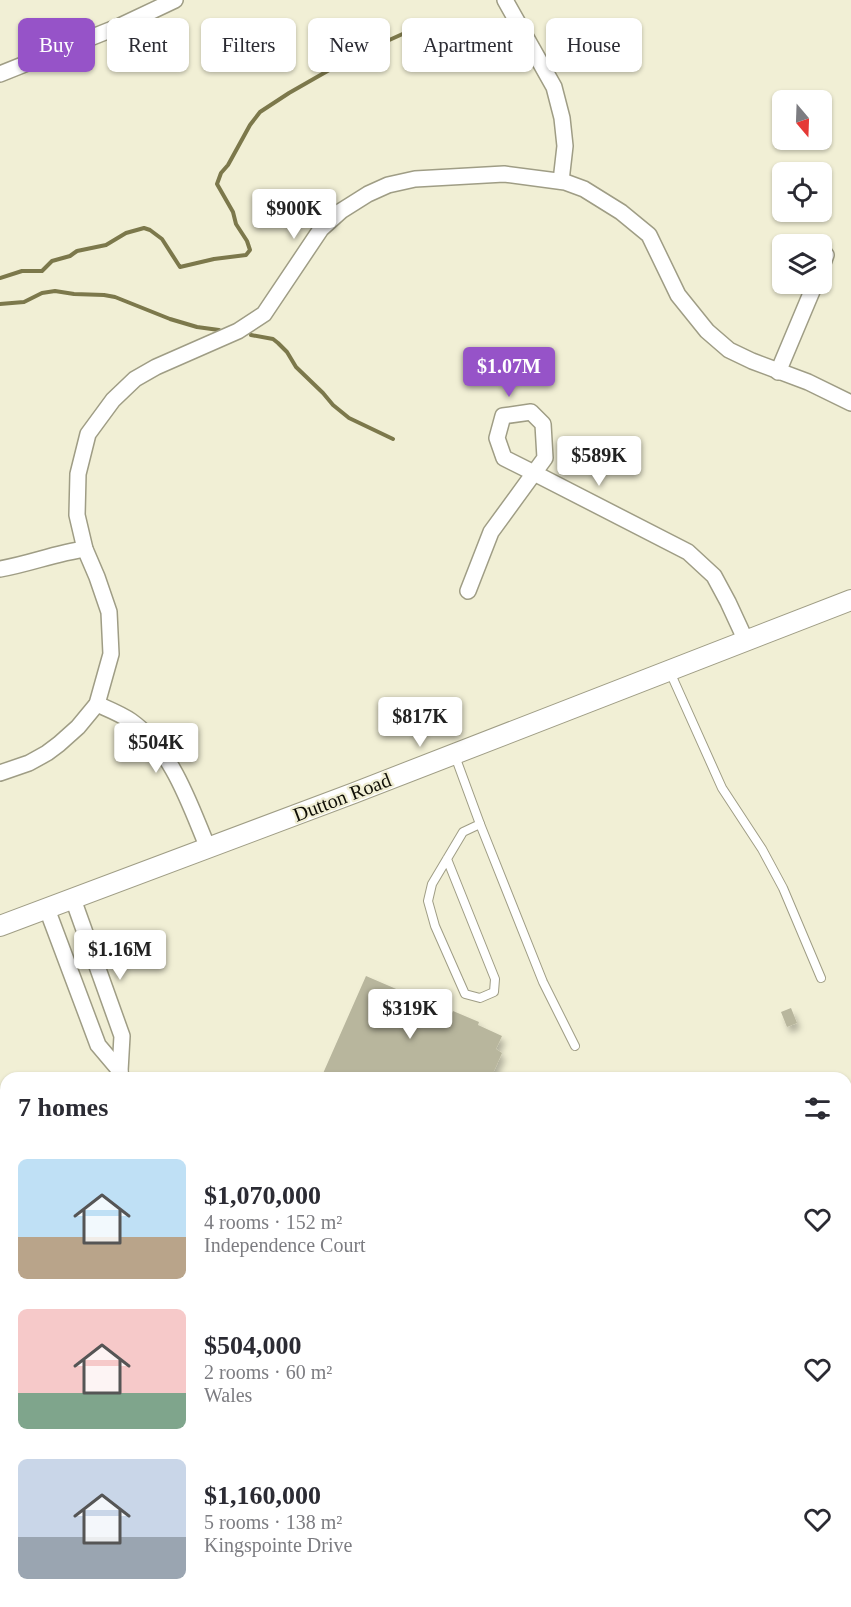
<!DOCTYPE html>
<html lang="en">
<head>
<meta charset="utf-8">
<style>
	:root { --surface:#fff; --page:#f2f2f3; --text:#2b2b33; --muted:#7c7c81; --accent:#9653c8 }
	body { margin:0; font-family:"Times New Roman",serif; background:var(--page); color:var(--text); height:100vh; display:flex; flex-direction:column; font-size:22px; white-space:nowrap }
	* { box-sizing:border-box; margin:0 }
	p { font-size:20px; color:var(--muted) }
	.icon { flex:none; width:33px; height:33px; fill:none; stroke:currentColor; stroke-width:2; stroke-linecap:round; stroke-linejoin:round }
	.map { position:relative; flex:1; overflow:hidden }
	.panel { position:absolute; left:0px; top:1072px; width:852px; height:536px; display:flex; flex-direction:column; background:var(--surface); border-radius:18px 18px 0 0; box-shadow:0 2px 4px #0004 }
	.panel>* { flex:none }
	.top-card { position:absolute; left:18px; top:18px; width:816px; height:54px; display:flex; gap:12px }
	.needle { width:39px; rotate:161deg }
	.controls { position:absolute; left:772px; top:90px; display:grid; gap:12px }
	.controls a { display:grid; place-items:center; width:60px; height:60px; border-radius:9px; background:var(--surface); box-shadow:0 2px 4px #0004; font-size:30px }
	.price { position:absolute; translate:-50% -51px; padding:0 14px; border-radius:6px; background:#fff; color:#222; font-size:20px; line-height:39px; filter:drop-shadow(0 2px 3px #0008) }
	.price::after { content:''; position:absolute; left:50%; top:36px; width:18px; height:14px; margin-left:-9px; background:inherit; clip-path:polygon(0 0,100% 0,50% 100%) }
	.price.active { background:var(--accent); color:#fff }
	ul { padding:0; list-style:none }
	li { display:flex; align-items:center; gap:18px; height:150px; padding:0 18px }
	li span { display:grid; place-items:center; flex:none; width:168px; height:120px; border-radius:9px; color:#555 }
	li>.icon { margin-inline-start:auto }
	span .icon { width:72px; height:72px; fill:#fffc; stroke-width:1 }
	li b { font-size:26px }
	h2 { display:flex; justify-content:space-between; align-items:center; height:72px; padding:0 18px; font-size:26px }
	.chip { padding:0 21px; border-radius:9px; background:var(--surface); box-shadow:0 2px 4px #0004; font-size:21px; line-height:54px }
	.chip.active { background:var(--accent); color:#fff }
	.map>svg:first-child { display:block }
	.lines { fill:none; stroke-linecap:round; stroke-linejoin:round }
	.stream { stroke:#7c784b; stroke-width:4 }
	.building { fill:#b8b69d; filter:url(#shadow) }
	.service-casing { stroke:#9f9d85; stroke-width:10 }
	.minor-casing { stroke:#9f9d85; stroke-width:18 }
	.tertiary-casing { stroke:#9f9d85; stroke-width:22 }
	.service { stroke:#fff; stroke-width:8 }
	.minor { stroke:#fff; stroke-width:15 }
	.tertiary { stroke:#fff; stroke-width:20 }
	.labels { text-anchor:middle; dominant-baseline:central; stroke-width:4.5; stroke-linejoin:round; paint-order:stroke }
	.street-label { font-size:20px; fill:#0f0e06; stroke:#f1efd5 }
</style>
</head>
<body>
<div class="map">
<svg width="851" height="1607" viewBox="0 0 851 1607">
	<defs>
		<filter id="shadow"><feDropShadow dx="3.5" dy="6" stdDeviation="3" flood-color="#0004"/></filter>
	</defs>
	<rect width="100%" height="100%" fill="#f1efd5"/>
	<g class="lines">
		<g class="stream">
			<polyline points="0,278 22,271 42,271 52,261 70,256 77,251 106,245 126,233 144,228 150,230 162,239 180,267 214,259 246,255 250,250 247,241 236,224 233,212 217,184 221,173 228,165 250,125 260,112 289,93 331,69 356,60 376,46 407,32"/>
			<polyline points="0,304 24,302 42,293 55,291 74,294 104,295 115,297 170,319 197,327 219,330"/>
			<polyline points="251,335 273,339 278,343 287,352 296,367 323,393 333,405 349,418 393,439"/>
		</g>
	</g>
	<g class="building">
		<polygon points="366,976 452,1013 453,1011 479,1022 478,1025 502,1036 496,1049 502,1053 491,1078 321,1078"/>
		<polygon points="791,1008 797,1023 787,1027 781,1012"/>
	</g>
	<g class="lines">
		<defs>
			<g id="service">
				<polyline points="670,672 722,788 762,849 783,888 821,978"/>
				<polyline points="480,824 543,982 575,1046"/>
				<polyline points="447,859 495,979 494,992 480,998 465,994 435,926 428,901 432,884 463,832 480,824 455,756"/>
			</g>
			<g id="minor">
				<polyline points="505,0 554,87 562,118 565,146 561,181"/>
				<polyline points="0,74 120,26 175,0"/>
				<polyline points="822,266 826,255"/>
				<polyline points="778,372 815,284"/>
				<polygon points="531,412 543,424 545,458 534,473 504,458 497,438 503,416"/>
				<path d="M0,569C29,564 56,553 85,549"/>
				<polyline points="468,591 491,532 534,473 688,552 714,576 728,602 746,641"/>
				<path d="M97,704C108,709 121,714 131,721C173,751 189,803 208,848"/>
				<polyline points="0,773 29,763 47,753 59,744 78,727 97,704 111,654 109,612 97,577 85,549 77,515 78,474 88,434 113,400 135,379 156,367 238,331 264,314 321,229 341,211 368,194 388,185 415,179 504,174 565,182 584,189 621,212 649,235 678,295 707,331 729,350 752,361 808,382 851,403"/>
				<polyline points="73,899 122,1036 120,1071 121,1078"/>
				<polyline points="47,909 98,1045 120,1071"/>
				<polyline points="846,1482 851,1480"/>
				<polyline points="846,1550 851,1553"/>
				<polyline points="0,1591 6,1596"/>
				<polyline points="13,1602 21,1607"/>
				<polyline points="627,1602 629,1607"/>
				<polyline points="62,1607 65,1602"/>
			</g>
			<polyline id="tertiary" points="0,926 354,793 851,600"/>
		</defs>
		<use href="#service" class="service-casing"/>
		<use href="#minor" class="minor-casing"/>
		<use href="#tertiary" class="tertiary-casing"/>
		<use href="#service" class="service"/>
		<use href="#minor" class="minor"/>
		<use href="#tertiary" class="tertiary"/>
	</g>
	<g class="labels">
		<g class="street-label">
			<text transform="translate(342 797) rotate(-21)">Dutton Road</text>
		</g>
	</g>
</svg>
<div class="controls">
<a><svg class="needle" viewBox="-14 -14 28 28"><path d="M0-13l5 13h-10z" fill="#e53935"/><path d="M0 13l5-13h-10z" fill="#7c7c81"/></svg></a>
<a><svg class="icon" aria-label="locate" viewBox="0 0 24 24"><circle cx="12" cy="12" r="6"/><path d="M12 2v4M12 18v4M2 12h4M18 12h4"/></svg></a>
<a><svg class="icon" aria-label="layers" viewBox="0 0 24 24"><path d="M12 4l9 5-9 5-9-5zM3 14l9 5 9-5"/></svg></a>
</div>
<b class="price" style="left:294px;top:240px">$900K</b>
<b class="price active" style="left:509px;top:398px">$1.07M</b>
<b class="price" style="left:599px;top:487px">$589K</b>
<b class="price" style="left:420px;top:748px">$817K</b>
<b class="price" style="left:156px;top:774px">$504K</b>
<b class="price" style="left:120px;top:981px">$1.16M</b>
<b class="price" style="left:410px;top:1040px">$319K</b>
<div class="top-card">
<a class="chip active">Buy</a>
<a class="chip">Rent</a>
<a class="chip">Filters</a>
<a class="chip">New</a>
<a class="chip">Apartment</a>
<a class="chip">House</a>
</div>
<section class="panel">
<h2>7 homes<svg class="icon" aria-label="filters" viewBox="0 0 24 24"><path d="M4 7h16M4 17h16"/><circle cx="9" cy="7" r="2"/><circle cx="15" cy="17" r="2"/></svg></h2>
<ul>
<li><span style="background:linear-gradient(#bfe0f5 65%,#b9a48a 0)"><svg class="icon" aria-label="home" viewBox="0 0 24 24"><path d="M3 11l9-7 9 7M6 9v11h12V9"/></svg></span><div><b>$1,070,000</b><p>4 rooms · 152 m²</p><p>Independence Court</p></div><svg class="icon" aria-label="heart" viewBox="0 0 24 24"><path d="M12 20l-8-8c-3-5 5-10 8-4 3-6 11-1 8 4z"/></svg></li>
<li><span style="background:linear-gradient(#f6c9c9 70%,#7fa58c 0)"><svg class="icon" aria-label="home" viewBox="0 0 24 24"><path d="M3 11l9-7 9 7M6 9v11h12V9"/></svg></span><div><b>$504,000</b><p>2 rooms · 60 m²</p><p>Wales</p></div><svg class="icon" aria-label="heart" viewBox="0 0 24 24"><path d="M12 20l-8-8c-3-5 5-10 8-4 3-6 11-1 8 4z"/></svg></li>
<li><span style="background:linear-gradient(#c9d6e8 65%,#9aa5b1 0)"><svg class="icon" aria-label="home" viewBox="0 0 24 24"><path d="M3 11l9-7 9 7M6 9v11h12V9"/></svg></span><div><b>$1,160,000</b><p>5 rooms · 138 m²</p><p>Kingspointe Drive</p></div><svg class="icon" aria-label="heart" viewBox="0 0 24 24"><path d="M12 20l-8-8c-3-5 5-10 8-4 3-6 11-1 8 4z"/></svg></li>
</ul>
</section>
</div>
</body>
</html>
